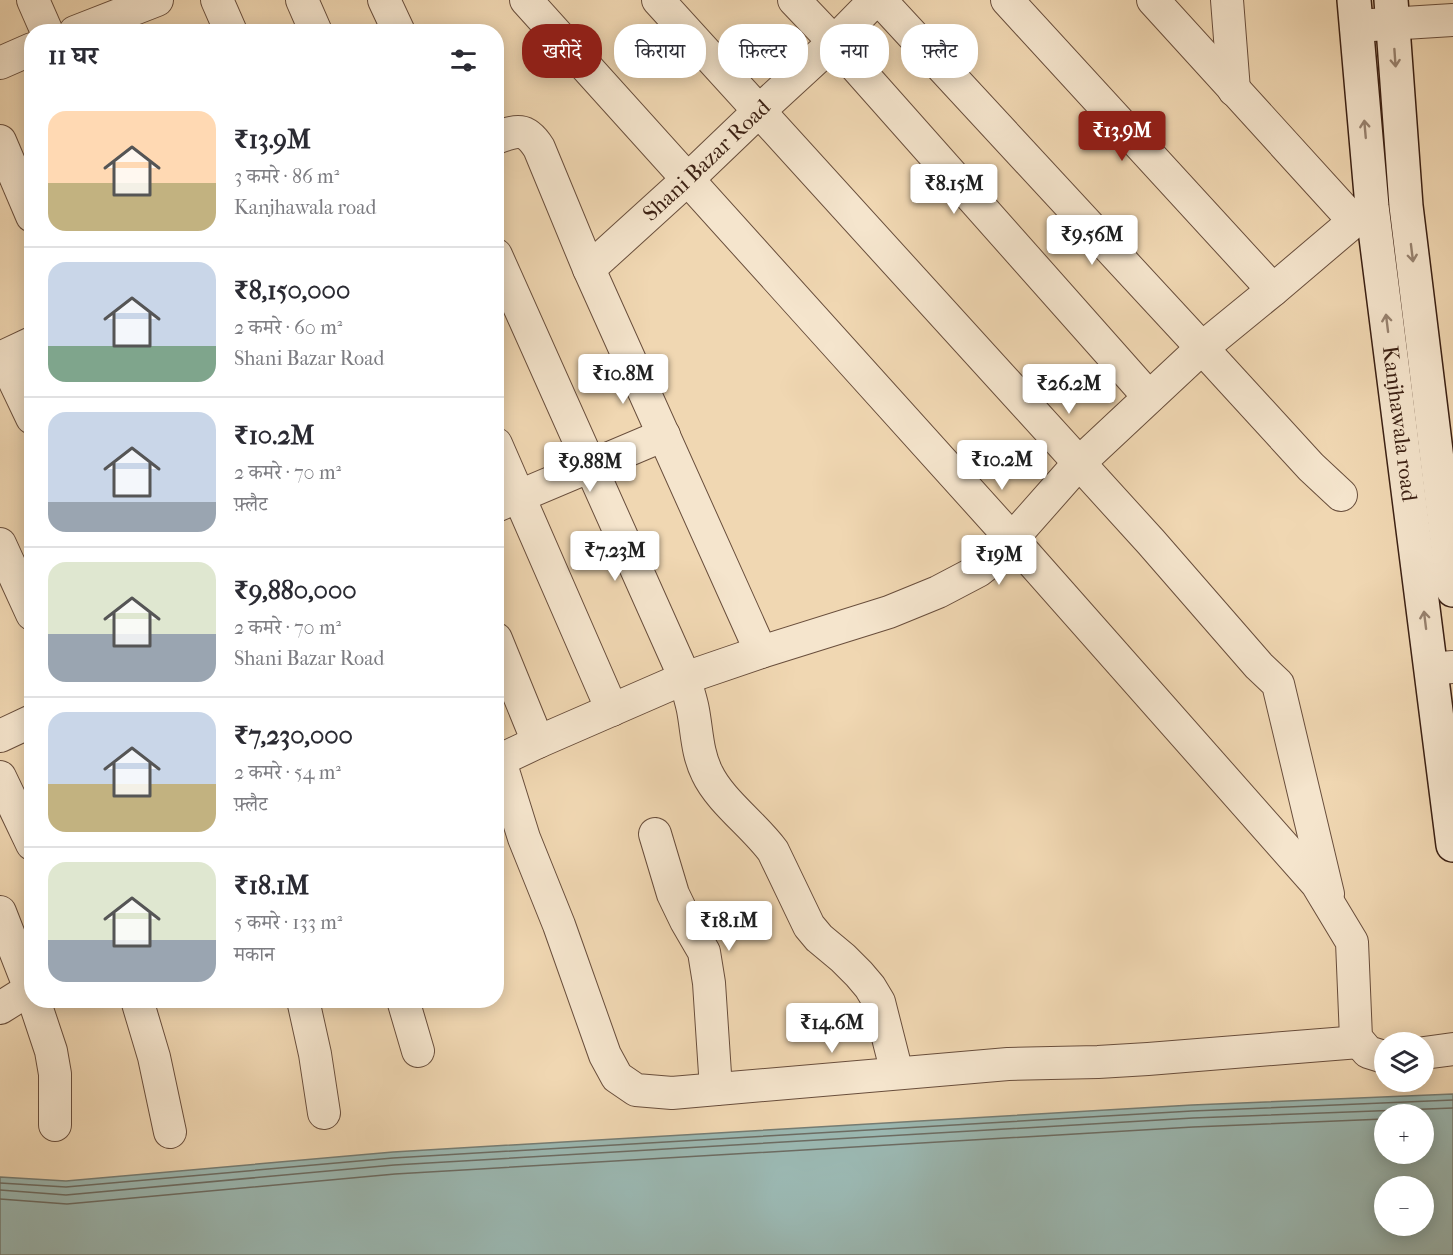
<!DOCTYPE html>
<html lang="hi">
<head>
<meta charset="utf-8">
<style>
	:root { --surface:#fff; --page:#f7f7f7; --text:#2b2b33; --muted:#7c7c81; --line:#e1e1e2; --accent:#8f2418 }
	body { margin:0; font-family:"IM FELL French Canon","Noto Serif Devanagari",serif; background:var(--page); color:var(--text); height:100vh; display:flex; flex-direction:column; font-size:22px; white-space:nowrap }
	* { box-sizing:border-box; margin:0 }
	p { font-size:20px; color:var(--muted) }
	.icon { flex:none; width:33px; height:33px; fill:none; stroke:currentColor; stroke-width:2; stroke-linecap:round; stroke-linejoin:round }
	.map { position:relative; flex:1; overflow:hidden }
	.side { position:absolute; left:24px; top:24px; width:480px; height:984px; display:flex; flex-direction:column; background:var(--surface); border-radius:24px; box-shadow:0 3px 15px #0003 }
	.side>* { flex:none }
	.guide { position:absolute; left:522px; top:24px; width:570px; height:54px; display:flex; gap:12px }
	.tools { position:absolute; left:1374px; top:1032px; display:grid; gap:12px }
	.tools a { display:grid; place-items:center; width:60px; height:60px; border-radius:50%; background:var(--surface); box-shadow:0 3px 15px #0003; font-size:30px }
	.price { position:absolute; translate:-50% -51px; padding:0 14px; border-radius:6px; background:#fff; color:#222; font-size:20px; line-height:39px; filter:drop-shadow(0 2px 3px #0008) }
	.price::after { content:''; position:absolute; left:50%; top:36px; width:18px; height:14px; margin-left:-9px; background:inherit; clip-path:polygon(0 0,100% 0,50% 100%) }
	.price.selected { background:var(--accent); color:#fff }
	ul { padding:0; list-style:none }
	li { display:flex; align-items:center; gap:18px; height:150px; padding:0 24px }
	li+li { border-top:2px solid var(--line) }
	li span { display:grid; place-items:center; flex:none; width:168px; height:120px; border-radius:18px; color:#555 }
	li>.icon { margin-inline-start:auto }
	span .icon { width:72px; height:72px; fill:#fffc; stroke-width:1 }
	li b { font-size:26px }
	h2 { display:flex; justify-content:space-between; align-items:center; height:72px; padding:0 24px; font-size:26px }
	.tag { padding:0 21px; border-radius:24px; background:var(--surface); box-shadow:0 3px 15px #0003; font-size:21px; line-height:54px }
	.tag.selected { background:var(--accent); color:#fff }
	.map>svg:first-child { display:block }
	.water { fill:#9bb8b2; stroke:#757c73; stroke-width:1.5; fill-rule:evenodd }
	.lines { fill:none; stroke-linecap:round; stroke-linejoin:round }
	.shore { stroke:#6c6c63; stroke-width:1.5 }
	.street-casing { stroke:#694e3c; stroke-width:34 }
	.secondary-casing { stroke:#3c2114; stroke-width:36 }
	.street { stroke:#f5e5cd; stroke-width:32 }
	.secondary { stroke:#f5e5cd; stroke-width:33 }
	.oneway { stroke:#988370 }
	.labels { text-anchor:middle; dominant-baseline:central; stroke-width:6; stroke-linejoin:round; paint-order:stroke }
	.street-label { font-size:22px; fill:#3c2114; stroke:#f5e5cd }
</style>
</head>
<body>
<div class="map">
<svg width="1453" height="1255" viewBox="0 0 1453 1255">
	<rect width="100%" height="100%" fill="#f0d7b2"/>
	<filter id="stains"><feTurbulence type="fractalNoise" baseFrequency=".00333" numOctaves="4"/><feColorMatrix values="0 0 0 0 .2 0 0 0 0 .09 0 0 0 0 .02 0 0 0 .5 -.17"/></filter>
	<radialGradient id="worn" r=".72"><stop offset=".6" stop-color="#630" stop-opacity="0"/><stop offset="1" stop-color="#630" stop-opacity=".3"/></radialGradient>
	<path class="water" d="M1453,1094V1255H0V1177L66,1181L393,1152L1192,1105ZM1384,1114H1424V1154H1384ZM1384,1186H1424V1226H1384Z"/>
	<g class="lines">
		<g class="shore">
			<polyline points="0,1183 66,1187 393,1158 1192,1111 1453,1100"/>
			<polyline points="0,1190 66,1195 394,1165 1193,1118 1453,1108"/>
			<polyline points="0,1199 67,1204 395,1174 1193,1127 1384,1119"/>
		</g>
		<defs>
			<g id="street">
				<polyline points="33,0 47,32"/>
				<polyline points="217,0 231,32"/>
				<polyline points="302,0 316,32"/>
				<polyline points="384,0 399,32"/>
				<polyline points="526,0 1012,539 1317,884 1352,942 1356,1038 1368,1052 1384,1057"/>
				<polyline points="658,0 1151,542 1259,666 1278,684 1328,894"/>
				<polyline points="794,0 834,42 1149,397"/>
				<polyline points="880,0 1202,348 1311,467 1341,495"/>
				<polyline points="1007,0 1273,290"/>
				<polyline points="1153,0 1354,221"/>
				<polyline points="1227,0 1234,90"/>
				<polyline points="1356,26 1453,20"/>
				<polyline points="75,32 157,0"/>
				<polyline points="0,63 32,49"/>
				<path d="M496,138C517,130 526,127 539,148L589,269L761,652"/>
				<polyline points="0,141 32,216"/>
				<path d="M496,255L685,678C687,689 691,699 693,710C697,731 697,753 707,773C720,801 754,825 773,851L809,926L819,938L843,958L859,974L870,987L879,1002L897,1073"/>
				<path id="s1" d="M589,269L688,179L759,111L834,42L875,0"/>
				<polyline points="3,357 32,418"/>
				<polyline points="0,358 32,343"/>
				<polyline points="496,444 612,710"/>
				<polyline points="496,506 664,435"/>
				<polyline points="0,544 32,614"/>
				<polyline points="496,639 538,742"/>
				<polyline points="1431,669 1453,667"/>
				<polyline points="0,736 32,721"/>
				<polyline points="500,761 524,838 559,925 605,1055 617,1077 636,1090 672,1093 1008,1064 1098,1062 1148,1059 1359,1042"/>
				<polyline points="496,762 538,742 685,678 761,652 889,612 938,592 978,571 996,557 1079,463 1202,348 1273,290 1372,206"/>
				<polyline points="0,777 32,844"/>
				<polyline points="655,834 673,894 686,921 704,952 709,983 716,1089"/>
				<polyline points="0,912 32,994"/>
				<polyline points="34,1000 51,1051 55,1074 55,1125"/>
				<polyline points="137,1000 154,1057 170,1132"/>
				<polyline points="303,1000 315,1054 324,1113"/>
				<polyline points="403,1000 418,1051"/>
				<polyline points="0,1008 32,988"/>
				<polyline points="1424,1053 1453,1049"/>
			</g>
			<g id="secondary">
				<path id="s2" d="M1354,0L1372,206L1453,845"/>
				<polyline points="1391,0 1406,206 1453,590"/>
			</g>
		</defs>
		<use href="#street" class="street-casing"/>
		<use href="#secondary" class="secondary-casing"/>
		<use href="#street" class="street"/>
		<use href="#secondary" class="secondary"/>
	</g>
	<defs><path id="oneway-shaft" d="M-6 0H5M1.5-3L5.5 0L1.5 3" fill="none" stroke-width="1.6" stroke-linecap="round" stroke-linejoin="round" transform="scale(1.5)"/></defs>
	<g class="oneway">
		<use href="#oneway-shaft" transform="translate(1395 58) rotate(86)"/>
		<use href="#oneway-shaft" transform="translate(1365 129) rotate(-95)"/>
		<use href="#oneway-shaft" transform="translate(1412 253) rotate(83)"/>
		<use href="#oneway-shaft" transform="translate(1387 323) rotate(-97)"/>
		<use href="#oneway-shaft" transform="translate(1425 620) rotate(-97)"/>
	</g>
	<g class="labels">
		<g class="street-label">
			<text stroke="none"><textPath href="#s1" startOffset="160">Shani Bazar Road</textPath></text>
			<text stroke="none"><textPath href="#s2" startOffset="426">Kanjhawala road</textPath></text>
		</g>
	</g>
	<rect width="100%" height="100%" filter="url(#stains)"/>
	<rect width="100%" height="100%" fill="url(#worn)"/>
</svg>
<div class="tools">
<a><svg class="icon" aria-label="layers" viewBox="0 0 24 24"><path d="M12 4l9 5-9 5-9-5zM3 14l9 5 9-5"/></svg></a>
<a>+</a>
<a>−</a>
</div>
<b class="price selected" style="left:1122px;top:162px">₹13.9M</b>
<b class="price" style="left:954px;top:215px">₹8.15M</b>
<b class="price" style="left:1092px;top:266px">₹9.56M</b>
<b class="price" style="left:623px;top:405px">₹10.8M</b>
<b class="price" style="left:1069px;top:415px">₹26.2M</b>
<b class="price" style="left:1002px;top:491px">₹10.2M</b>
<b class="price" style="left:590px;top:493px">₹9.88M</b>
<b class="price" style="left:615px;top:582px">₹7.23M</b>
<b class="price" style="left:999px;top:586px">₹19M</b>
<b class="price" style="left:729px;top:952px">₹18.1M</b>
<b class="price" style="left:832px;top:1054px">₹14.6M</b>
<div class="guide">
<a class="tag selected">खरीदें</a>
<a class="tag">किराया</a>
<a class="tag">फ़िल्टर</a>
<a class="tag">नया</a>
<a class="tag">फ़्लैट</a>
</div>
<section class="side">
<h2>11 घर<svg class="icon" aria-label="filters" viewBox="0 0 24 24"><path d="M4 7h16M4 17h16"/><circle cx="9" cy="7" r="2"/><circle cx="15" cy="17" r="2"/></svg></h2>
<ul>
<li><span style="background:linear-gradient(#ffd9b3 60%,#c2b280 0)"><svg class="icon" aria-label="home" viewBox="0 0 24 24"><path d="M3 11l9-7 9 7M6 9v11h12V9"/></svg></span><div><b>₹13.9M</b><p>3 कमरे · 86 m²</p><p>Kanjhawala road</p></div></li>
<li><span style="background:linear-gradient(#c9d6e8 70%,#7fa58c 0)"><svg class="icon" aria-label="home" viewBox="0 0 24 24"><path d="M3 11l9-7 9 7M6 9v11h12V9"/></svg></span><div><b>₹8,150,000</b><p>2 कमरे · 60 m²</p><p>Shani Bazar Road</p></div></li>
<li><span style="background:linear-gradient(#c9d6e8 75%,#9aa5b1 0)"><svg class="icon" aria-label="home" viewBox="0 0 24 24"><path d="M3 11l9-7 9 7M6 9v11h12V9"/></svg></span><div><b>₹10.2M</b><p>2 कमरे · 70 m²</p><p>फ़्लैट</p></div></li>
<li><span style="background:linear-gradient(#dfe7d0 60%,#9aa5b1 0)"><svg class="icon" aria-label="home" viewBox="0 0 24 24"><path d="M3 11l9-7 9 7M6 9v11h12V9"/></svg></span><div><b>₹9,880,000</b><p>2 कमरे · 70 m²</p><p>Shani Bazar Road</p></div></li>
<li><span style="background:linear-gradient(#c9d6e8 60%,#c2b280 0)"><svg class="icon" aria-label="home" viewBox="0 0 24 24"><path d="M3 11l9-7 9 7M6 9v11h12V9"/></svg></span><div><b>₹7,230,000</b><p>2 कमरे · 54 m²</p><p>फ़्लैट</p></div></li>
<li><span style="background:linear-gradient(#dfe7d0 65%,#9aa5b1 0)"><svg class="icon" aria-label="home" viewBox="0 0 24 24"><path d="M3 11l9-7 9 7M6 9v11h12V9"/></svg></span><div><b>₹18.1M</b><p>5 कमरे · 133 m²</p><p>मकान</p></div></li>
</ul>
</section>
</div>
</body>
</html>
